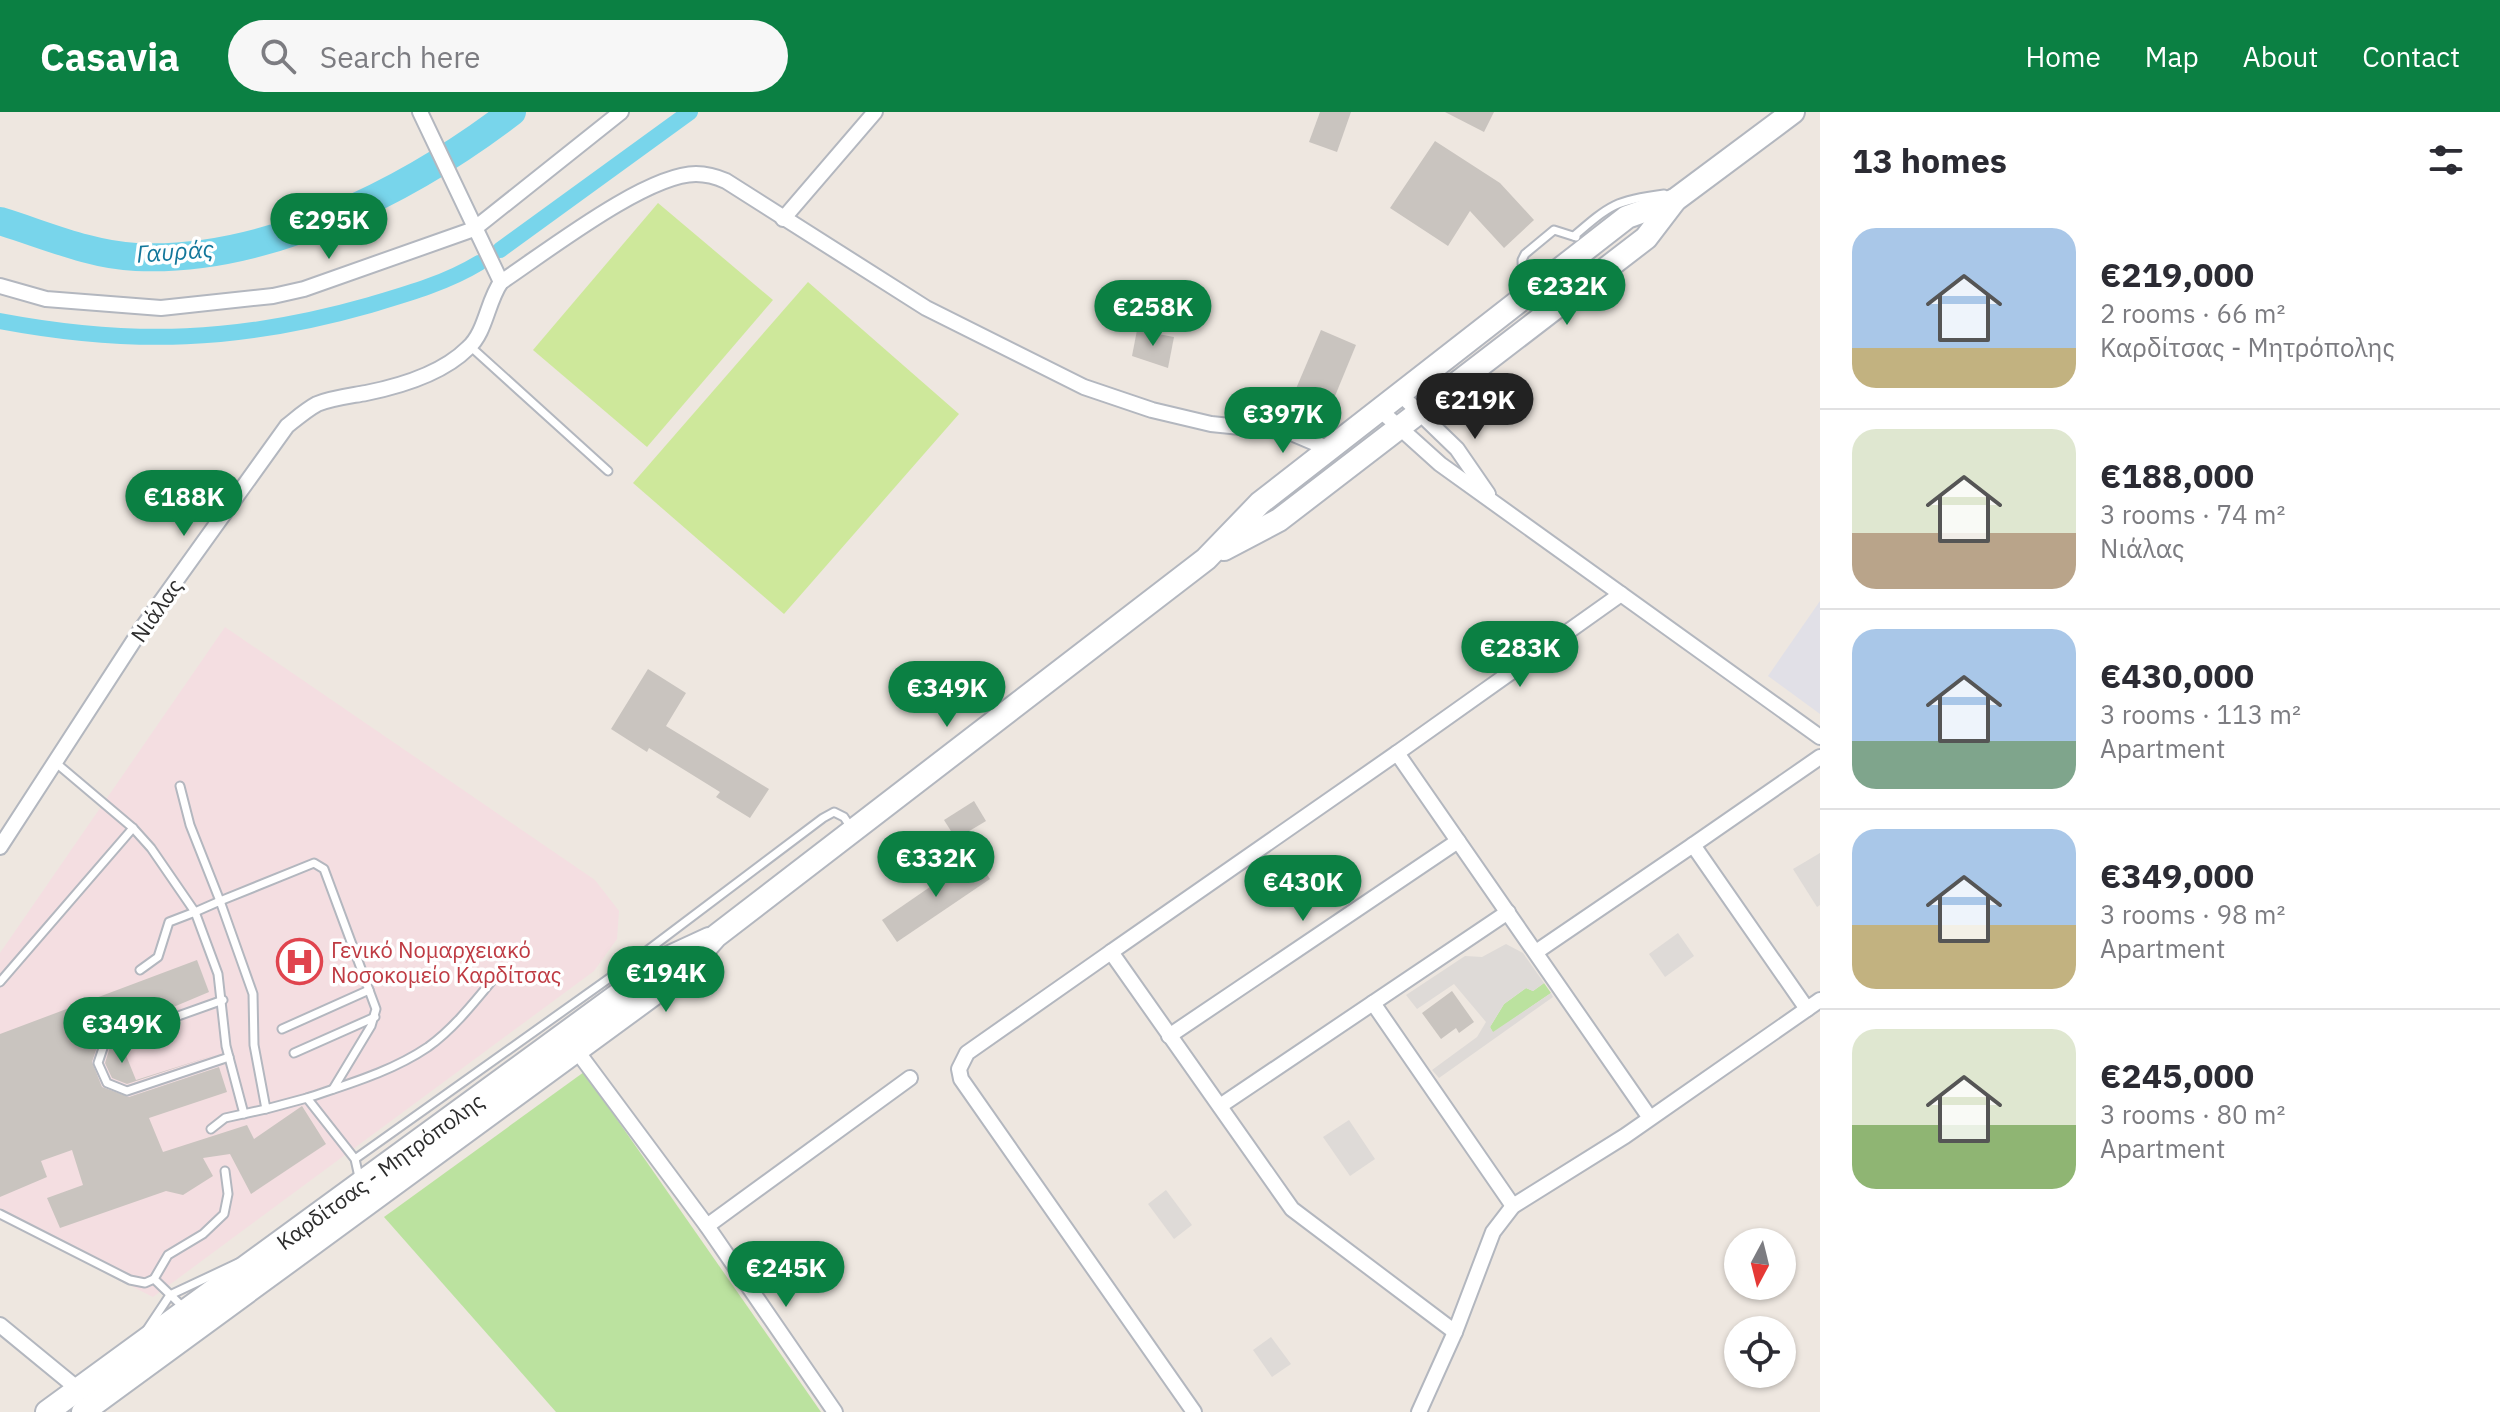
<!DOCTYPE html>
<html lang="en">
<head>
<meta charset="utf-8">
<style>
	:root { --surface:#fff; --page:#f7f7f7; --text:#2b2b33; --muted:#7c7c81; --line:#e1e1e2; --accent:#0b8043 }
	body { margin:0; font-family:"IBM Plex Sans",sans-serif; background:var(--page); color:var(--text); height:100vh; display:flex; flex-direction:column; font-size:30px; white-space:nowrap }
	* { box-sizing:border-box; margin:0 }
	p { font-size:26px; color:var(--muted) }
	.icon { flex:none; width:44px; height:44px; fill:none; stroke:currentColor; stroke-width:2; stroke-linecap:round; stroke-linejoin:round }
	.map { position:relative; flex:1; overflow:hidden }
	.panel { display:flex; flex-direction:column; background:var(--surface); width:680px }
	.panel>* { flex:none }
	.needle { width:52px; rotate:187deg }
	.tools { position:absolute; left:1724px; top:1116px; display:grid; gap:16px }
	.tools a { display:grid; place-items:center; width:72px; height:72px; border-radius:50%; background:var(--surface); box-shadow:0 2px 6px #0004; font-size:40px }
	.price { position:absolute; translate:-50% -68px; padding:0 18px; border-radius:28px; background:var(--accent); color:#fff; font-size:26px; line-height:52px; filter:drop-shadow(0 2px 4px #0008) }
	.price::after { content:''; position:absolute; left:50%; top:48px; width:24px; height:18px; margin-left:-12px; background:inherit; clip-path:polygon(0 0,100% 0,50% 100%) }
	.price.current { background:#222; color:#fff }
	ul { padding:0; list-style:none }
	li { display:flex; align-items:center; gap:24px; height:200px; padding:0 32px }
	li+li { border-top:2px solid var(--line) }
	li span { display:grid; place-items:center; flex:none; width:224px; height:160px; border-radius:24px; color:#555 }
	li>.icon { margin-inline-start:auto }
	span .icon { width:96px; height:96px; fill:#fffc; stroke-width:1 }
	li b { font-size:34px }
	h2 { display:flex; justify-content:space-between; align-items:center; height:96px; padding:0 32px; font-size:34px }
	header { display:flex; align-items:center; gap:48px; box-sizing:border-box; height:112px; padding:0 40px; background:var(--accent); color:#fff }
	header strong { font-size:38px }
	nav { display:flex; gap:44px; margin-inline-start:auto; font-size:28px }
	.search { width:560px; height:72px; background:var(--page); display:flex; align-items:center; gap:20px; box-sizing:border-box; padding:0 28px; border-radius:44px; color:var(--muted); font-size:30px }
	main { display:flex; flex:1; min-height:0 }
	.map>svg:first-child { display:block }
	.industrial { fill:#e1e0e7 }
	.medical { fill:#f4dee1 }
	.green { fill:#bbe29f }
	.pitch { fill:#cee89b }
	.plaza { fill:#dedad7 }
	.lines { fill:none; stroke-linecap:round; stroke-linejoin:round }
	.canal { stroke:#78d5eb; stroke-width:16 }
	.river { stroke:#78d5eb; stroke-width:28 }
	.building { fill:#c9c4bf }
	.service-casing { stroke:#b3b7bf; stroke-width:11 }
	.minor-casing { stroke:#b3b7bf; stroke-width:18 }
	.secondary-casing { stroke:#b3b7bf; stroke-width:26 }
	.service { stroke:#fff; stroke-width:7 }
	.minor { stroke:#fff; stroke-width:14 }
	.secondary { stroke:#fff; stroke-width:22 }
	.labels { text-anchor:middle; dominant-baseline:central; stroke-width:7; stroke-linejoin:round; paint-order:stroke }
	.street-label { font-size:22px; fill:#2d2d2d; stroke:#fff }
	.health-label { font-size:22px; fill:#be3a42; stroke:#fff; text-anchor:start }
	.water-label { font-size:24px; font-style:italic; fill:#13779b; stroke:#fff }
</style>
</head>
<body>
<header>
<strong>Casavia</strong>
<div class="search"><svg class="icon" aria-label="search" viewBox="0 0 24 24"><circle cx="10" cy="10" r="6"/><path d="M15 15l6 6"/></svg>Search here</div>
<nav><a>Home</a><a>Map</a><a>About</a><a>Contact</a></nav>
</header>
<main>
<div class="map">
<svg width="1820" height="1300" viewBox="0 0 1820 1300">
	<rect width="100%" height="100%" fill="#eee7e0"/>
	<polygon class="industrial" points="1820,489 1820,602 1768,564"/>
	<polygon class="medical" points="225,515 595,768 619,799 617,827 594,859 153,1185 0,1108 0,841"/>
	<g class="green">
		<polygon points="1544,871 1551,881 1493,921 1490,915 1504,892 1526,876 1533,879"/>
		<polygon points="584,960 821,1300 556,1300 384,1105"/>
	</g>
	<g class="pitch">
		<polygon points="658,91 773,188 647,335 533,238"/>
		<polygon points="808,170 959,302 784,502 633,371"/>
	</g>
	<g class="plaza">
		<polygon points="1820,741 1820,793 1817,795 1793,757"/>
		<polygon points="1678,821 1694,844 1665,865 1649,842"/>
		<polygon points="1506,832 1523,841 1544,871 1533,879 1526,876 1504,892 1490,915 1493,920 1551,881 1553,885 1439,966 1432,958 1477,925 1486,910 1454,872 1417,897 1406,883 1465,844 1482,845"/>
		<polygon points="1349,1008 1375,1047 1350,1064 1323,1025"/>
		<polygon points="1166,1078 1192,1113 1174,1127 1148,1092"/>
		<polygon points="1271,1225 1291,1252 1272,1265 1253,1238"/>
	</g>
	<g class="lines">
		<g class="canal">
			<polyline points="500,138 690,0"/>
			<path d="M0,209C133,234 240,230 370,193C407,182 446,171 479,151"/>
		</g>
		<path class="river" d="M0,109C43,122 90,143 136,145C268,151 410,78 512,0"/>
	</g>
	<g class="building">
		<polygon points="1320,0 1351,0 1337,40 1309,30"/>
		<polygon points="1445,0 1494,0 1484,20"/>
		<polygon points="1435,29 1500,71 1534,108 1504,136 1470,99 1448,134 1390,96"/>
		<polygon points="1137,218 1174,225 1168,256 1132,244"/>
		<polygon points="1321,218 1356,233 1328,301 1292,286"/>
		<polygon points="648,557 686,581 666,614 769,677 750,706 716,685 720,680 649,636 647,640 611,617"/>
		<polygon points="974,689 986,709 956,727 944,708"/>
		<polygon points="975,744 990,767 897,830 882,808"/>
		<polygon points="197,848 209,880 100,926 92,950 102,975 129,985 219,955 227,980 149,1006 163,1040 247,1013 254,1027 302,994 326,1032 251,1082 230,1042 203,1046 213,1064 183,1083 166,1079 60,1116 47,1086 83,1073 72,1038 41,1049 47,1065 0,1085 0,922"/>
		<polygon points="1452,879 1474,910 1459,921 1456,916 1441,927 1422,901"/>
		<polygon points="121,931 136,968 215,943 127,972 112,966 105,951 110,935"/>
	</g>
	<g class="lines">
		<defs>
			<g id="service">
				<path d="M1574,124C1610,93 1616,88 1664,82"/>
				<polyline points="1523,180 1522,148 1525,142 1554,118 1576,125"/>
				<polyline points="471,235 608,359"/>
				<polyline points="55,650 133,716"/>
				<polyline points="180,674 190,713 220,789 314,751 324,757 376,897 371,914 333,977"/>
				<polyline points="140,858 158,845 169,810 195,800 218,862 226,934 244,1002"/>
				<polyline points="0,870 133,716 151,736 195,800 220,789 253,882 254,933 266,997 307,986 355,1047 359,1065"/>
				<polyline points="223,888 105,930 98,951 107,971 127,979 229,945"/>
				<polyline points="282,917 369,878"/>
				<polyline points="294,941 375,905"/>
				<path d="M307,986C348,972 391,960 428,935C456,915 479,884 501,858"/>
				<polyline points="211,1017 225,1006 266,997"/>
				<polyline points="355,1047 632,850 823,706 834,700 844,705 850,714"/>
				<polyline points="0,1102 130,1168 145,1171 154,1167"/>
				<polyline points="183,1195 154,1167 168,1143 203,1122 224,1102 228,1082 225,1059"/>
				<polyline points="146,1219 170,1183 238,1151"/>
			</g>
			<g id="minor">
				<polyline points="783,107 875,0"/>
				<path d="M501,170C545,141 646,62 696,62C707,62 717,65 726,69L926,196L1084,275L1152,298L1211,312L1289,320L1329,337"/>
				<polyline points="0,174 46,187 161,196 273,184 304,177 474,117 621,0"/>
				<polyline points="1400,282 1457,337 1488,382"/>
				<polyline points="1380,298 1440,352 1820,625"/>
				<polyline points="1397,641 1621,482"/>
				<polyline points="1693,733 1820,645"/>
				<path d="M0,735L142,516L287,314C297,306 306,298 317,292C332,286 350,284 366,281C401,274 442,262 468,236C486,220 487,190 501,170L420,0"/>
				<polyline points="1111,840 967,941 959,957 961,967 1194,1300"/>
				<polyline points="1536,840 1693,733 1807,897"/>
				<polyline points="1373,891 1513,1094"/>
				<polyline points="1169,924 1458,729"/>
				<polyline points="577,939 707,1114 835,1300"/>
				<polyline points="1220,994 1508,800"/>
				<polyline points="1650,1006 1397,641 1111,840 1292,1097 1455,1220 1493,1120 1513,1094 1625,1024 1820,888"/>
				<polyline points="707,1114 910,966"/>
				<polyline points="0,1213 78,1277"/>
				<polyline points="1419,1300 1455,1220"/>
			</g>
			<g id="secondary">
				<polyline points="1224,437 1279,408 1646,126 1675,88 1793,0"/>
				<polyline points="47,1300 670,845 709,827"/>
				<polyline points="83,1300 685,859 716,824 1206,447 1260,391 1627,105 1675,88"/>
			</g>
		</defs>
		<use href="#service" class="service-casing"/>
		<use href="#minor" class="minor-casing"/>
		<use href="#secondary" class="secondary-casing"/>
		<use href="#service" class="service"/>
		<use href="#minor" class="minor"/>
		<use href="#secondary" class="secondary"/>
	</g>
	<defs>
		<symbol id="hospital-ring" viewBox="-11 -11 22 22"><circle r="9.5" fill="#fff" stroke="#e0444e" stroke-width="1.5"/><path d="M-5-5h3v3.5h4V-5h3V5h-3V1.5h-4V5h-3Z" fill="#e0444e"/></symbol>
	</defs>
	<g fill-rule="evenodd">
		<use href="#hospital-ring" x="274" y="824" width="51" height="51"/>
	</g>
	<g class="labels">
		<g class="street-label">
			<text transform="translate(156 498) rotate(-55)">Νιάλας</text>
			<text transform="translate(380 1059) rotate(-36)">Καρδίτσας - Μητρόπολης</text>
		</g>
		<g class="health-label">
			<text x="331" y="837">Γενικό Νομαρχειακό<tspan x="331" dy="25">Νοσοκομείο Καρδίτσας</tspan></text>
		</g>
		<g class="water-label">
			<text transform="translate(175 139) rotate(-4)">Γαυράς</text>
		</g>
	</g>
</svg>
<div class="tools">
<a><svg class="needle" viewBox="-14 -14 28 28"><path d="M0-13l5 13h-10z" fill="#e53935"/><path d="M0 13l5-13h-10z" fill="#7c7c81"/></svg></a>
<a><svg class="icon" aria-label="locate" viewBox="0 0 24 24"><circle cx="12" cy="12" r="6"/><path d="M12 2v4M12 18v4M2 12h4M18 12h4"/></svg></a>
</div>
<b class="price" style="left:329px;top:149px">€295K</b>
<b class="price" style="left:1567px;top:215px">€232K</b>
<b class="price" style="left:1153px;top:236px">€258K</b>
<b class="price current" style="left:1475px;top:329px">€219K</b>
<b class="price" style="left:1283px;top:343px">€397K</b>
<b class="price" style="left:184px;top:426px">€188K</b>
<b class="price" style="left:1520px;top:577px">€283K</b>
<b class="price" style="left:947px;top:617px">€349K</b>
<b class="price" style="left:936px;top:787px">€332K</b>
<b class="price" style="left:1303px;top:811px">€430K</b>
<b class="price" style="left:666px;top:902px">€194K</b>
<b class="price" style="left:122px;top:953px">€349K</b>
<b class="price" style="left:786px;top:1197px">€245K</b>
</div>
<section class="panel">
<h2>13 homes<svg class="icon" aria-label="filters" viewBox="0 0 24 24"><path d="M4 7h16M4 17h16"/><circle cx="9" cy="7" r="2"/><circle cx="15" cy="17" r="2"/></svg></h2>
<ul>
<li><span style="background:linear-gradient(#a9c7e8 75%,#c2b280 0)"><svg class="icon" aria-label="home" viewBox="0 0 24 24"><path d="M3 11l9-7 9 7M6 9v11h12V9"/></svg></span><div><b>€219,000</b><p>2 rooms · 66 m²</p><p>Καρδίτσας - Μητρόπολης</p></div></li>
<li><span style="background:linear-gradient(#dfe7d0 65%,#b9a48a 0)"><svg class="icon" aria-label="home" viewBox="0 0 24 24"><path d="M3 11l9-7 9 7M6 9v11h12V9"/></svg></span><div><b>€188,000</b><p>3 rooms · 74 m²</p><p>Νιάλας</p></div></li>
<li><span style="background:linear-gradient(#a9c7e8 70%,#7fa58c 0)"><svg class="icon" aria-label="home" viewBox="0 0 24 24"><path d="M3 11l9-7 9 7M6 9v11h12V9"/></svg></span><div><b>€430,000</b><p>3 rooms · 113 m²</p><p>Apartment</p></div></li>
<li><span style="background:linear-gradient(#a9c7e8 60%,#c2b280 0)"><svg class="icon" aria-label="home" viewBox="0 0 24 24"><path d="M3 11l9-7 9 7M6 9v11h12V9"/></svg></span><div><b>€349,000</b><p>3 rooms · 98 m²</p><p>Apartment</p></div></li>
<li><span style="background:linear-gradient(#dfe7d0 60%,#8fb573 0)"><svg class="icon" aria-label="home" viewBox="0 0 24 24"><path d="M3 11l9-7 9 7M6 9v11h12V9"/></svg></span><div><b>€245,000</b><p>3 rooms · 80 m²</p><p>Apartment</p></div></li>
</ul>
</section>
</main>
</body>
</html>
